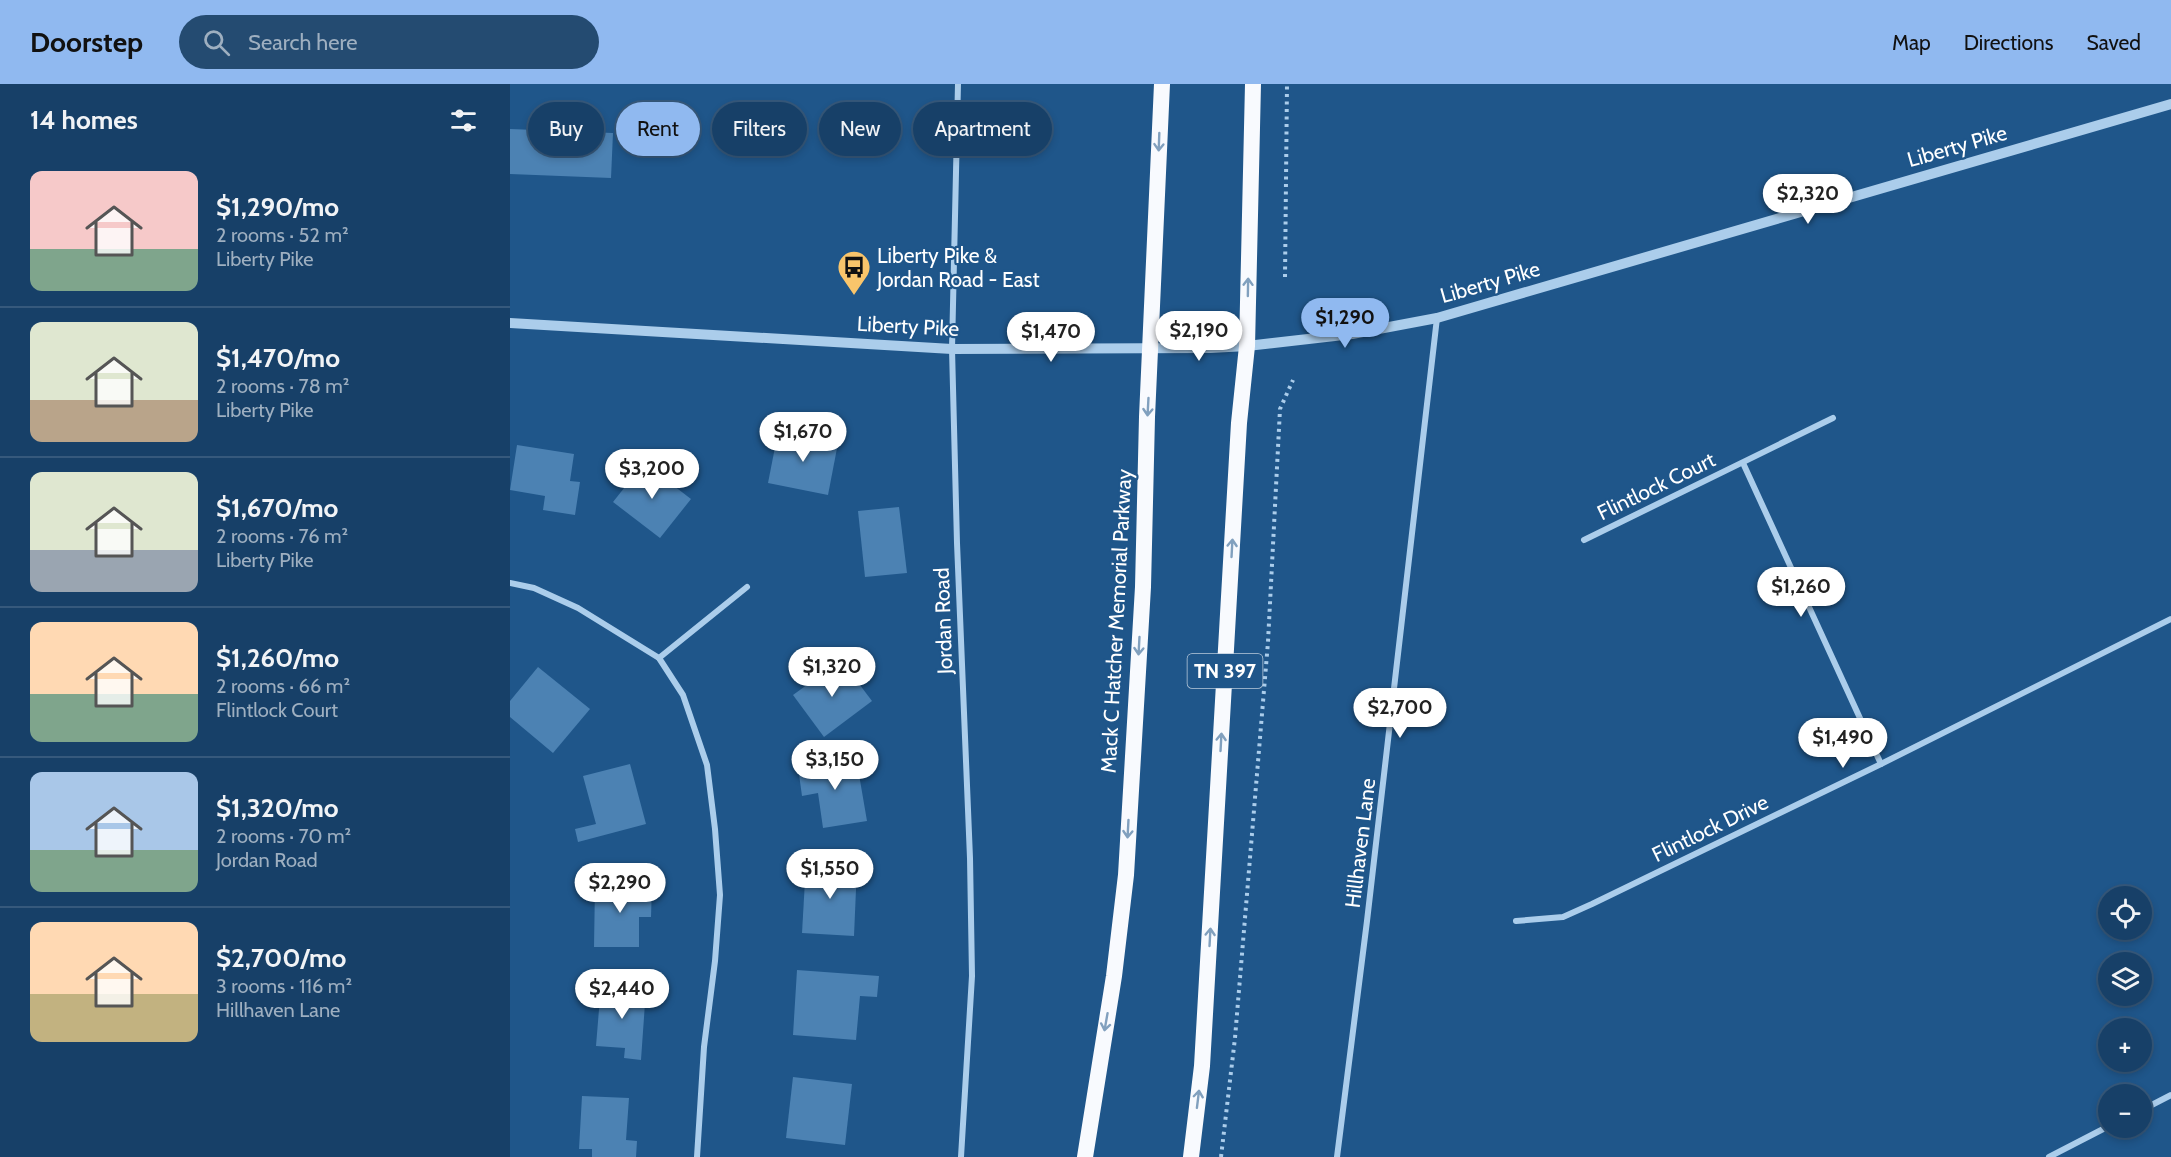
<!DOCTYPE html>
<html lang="en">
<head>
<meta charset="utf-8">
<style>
	:root { --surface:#174068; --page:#244b71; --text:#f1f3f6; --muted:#9eafc0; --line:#36597c; --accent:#90b9f0 }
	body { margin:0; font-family:Cabin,sans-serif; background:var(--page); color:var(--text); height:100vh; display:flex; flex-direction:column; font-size:22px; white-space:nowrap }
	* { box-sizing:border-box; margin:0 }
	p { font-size:20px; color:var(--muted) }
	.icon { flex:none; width:33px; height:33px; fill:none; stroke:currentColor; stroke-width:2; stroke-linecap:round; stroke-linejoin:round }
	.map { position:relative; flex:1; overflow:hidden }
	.drawer { display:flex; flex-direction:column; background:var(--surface); width:510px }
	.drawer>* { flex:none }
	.banner { position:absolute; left:18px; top:18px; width:570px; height:54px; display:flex; gap:12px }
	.fabs { position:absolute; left:1588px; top:802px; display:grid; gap:12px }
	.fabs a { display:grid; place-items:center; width:54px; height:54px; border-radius:50%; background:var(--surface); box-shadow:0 3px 9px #0003,0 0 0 2px var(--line); font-size:30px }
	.price { position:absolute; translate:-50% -51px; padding:0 14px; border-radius:21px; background:#fff; color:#222; font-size:20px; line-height:39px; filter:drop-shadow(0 2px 3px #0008) }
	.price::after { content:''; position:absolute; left:50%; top:36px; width:18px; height:14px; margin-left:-9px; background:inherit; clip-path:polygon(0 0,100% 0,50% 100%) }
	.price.current { background:var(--accent); color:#111 }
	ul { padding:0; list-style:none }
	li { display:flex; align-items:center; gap:18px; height:150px; padding:0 30px }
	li+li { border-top:2px solid var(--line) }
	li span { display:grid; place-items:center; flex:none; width:168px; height:120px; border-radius:12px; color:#555 }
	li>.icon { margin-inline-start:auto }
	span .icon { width:72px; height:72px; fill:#fffc; stroke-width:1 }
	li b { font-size:26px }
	h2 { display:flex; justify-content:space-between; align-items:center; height:72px; padding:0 30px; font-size:26px }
	.tag { padding:0 21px; border-radius:27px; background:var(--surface); box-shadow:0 3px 9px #0003,0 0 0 2px var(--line); font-size:21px; line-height:54px }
	.tag.current { background:var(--accent); color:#111 }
	header { display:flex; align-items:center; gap:36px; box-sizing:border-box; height:84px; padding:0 30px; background:var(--accent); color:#111 }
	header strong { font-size:28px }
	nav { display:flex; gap:33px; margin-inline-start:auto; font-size:21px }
	.search { width:420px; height:54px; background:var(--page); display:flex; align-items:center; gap:15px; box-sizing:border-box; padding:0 21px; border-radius:33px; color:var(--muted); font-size:22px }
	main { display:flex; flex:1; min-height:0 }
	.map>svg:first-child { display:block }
	.building { fill:#4c82b3 }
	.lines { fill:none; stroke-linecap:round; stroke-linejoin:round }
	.path { stroke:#abcdeb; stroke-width:4; stroke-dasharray:3 4.5; stroke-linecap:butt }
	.minor { stroke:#abcdeb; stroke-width:6 }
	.tertiary { stroke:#abcdeb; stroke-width:10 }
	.trunk { stroke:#f8fafe; stroke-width:16 }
	.oneway { stroke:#81a0be }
	.labels { text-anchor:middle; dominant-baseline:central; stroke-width:4.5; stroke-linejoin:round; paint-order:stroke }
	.shield { fill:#1f568a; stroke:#bcccdc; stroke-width:1.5 }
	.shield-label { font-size:20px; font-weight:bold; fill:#fff }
	.street-label { font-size:21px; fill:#fff; stroke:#1f568a }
	.poi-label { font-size:21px; fill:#fff; stroke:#1f568a; text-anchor:start }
</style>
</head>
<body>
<header>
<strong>Doorstep</strong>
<div class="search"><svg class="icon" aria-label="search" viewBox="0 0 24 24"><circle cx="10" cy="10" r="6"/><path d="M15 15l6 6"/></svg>Search here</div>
<nav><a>Map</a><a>Directions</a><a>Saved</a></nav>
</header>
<main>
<section class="drawer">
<h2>14 homes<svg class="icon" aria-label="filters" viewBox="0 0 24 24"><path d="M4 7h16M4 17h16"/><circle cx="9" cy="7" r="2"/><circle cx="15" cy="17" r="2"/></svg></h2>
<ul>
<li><span style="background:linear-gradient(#f6c9c9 65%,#7fa58c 0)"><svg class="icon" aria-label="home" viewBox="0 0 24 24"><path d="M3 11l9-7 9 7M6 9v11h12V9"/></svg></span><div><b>$1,290/mo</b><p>2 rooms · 52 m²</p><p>Liberty Pike</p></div></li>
<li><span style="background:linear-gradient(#dfe7d0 65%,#b9a48a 0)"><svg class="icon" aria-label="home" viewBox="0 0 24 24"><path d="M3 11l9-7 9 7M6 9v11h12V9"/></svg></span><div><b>$1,470/mo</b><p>2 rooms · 78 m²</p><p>Liberty Pike</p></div></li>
<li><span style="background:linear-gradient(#dfe7d0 65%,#9aa5b1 0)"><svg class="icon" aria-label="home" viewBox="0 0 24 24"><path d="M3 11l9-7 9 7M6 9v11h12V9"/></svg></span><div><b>$1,670/mo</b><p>2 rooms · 76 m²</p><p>Liberty Pike</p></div></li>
<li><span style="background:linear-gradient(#ffd9b3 60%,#7fa58c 0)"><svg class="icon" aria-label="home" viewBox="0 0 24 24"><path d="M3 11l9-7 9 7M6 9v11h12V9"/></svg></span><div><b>$1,260/mo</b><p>2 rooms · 66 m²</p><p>Flintlock Court</p></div></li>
<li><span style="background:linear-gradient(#a9c7e8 65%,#7fa58c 0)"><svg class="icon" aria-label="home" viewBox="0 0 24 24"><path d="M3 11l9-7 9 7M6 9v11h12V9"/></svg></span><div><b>$1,320/mo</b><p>2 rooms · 70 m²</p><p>Jordan Road</p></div></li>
<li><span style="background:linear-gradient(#ffd9b3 60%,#c2b280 0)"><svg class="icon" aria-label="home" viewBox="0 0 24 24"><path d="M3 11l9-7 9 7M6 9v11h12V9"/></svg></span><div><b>$2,700/mo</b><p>3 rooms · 116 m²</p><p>Hillhaven Lane</p></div></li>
</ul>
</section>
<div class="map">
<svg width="1661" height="1073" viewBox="0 0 1661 1073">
	<rect width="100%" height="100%" fill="#1f568a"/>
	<g class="building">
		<polygon points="0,45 103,49 101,94 0,90"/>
		<polygon points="268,348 328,359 318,411 258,399"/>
		<polygon points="7,361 64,370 60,397 70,398 65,431 33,426 35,412 0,406"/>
		<polygon points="134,379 181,415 150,454 103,418"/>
		<polygon points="389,423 397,489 355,493 348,427"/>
		<polygon points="331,576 362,617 314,653 283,611"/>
		<polygon points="28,583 80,625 43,669 0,633 0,617"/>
		<polygon points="346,673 357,737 313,744 308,709 292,712 288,683"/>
		<polygon points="120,680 136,740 68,758 65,745 86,740 73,692"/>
		<polygon points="296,779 347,782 344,852 292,849"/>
		<polygon points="85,801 142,801 141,833 129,833 129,863 84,863"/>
		<polygon points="287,886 369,892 367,913 350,912 346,956 283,951"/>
		<polygon points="91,901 136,905 131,976 114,974 115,964 86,962"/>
		<polygon points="283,993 342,1000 335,1061 276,1054"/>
		<polygon points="72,1012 119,1014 116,1056 127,1057 126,1073 82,1073 82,1065 69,1065"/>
	</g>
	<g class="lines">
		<g class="path">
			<polyline points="775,193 777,0"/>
			<polyline points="711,1073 725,954 758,558 770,325 783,296"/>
		</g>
		<g class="minor">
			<polyline points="448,0 442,265 447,459 460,774 462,892 451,1073"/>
			<polyline points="1233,379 1371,680"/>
			<polyline points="1074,456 1323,334"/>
			<polyline points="0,499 24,504 68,524 149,574 173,611 197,681 205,745 210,811 205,877 194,963 187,1073"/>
			<polyline points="149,574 237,503"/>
			<polyline points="1006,837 1053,833 1082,820 1371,680 1661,535"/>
			<polyline points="1632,1026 1661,1011"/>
			<polyline points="827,1073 857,837 927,234"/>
			<polyline points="1539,1073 1599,1042"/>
		</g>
		<polyline class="tertiary" points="0,239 442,265 700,264 737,262 842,250 927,234 1661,20"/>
		<g class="trunk">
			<polyline points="575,1073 604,892 616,791 633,503 637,333 652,0"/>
			<polyline points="681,1073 692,982 729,339 737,262 743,0"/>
		</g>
	</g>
	<defs><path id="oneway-shaft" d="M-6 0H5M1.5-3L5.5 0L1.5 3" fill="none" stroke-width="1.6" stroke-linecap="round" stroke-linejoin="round" transform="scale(1.5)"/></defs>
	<g class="oneway">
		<use href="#oneway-shaft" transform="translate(649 58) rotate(92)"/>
		<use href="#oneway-shaft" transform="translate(738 203) rotate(-89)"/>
		<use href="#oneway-shaft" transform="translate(638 323) rotate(93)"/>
		<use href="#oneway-shaft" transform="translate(722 464) rotate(-87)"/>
		<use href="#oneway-shaft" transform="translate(629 562) rotate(93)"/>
		<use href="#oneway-shaft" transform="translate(711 658) rotate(-87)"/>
		<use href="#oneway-shaft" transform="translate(618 745) rotate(93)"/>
		<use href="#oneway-shaft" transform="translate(700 853) rotate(-87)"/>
		<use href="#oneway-shaft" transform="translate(596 938) rotate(100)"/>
		<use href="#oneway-shaft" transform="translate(688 1015) rotate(-83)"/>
	</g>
	<defs>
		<symbol id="bus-pin" viewBox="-11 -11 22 30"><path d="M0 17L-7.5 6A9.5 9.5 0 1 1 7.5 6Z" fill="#f9c56b" stroke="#1f568a"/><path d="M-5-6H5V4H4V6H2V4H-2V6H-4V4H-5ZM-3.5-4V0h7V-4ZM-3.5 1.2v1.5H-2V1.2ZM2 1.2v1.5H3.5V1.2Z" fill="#111"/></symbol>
	</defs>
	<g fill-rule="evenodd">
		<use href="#bus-pin" x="325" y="164" width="38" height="52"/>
	</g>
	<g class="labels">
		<rect class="shield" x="677.5" y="570" width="75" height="34" rx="4.5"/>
		<g class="shield-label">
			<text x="715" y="587">TN 397</text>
		</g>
		<g class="street-label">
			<text transform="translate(1447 62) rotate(-16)">Liberty Pike</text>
			<text transform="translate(980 198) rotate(-16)">Liberty Pike</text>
			<text transform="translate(398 242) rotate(3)">Liberty Pike</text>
			<text transform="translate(1146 402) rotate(-26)">Flintlock Court</text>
			<text transform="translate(433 537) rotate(-92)">Jordan Road</text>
			<text transform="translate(606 537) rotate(-87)">Mack C Hatcher Memorial Parkway</text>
			<text transform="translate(1200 744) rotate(-26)">Flintlock Drive</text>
			<text transform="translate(850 759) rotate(-83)">Hillhaven Lane</text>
		</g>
		<g class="poi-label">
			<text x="367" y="171">Liberty Pike &amp;<tspan x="367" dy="24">Jordan Road - East</tspan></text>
		</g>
	</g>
</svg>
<div class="fabs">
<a><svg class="icon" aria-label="locate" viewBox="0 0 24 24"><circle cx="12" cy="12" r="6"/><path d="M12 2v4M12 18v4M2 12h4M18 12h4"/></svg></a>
<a><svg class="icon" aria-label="layers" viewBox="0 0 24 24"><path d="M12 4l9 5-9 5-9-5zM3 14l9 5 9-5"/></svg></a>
<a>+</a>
<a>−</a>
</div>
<b class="price" style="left:1298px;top:141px">$2,320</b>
<b class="price current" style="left:835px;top:265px">$1,290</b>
<b class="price" style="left:689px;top:278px">$2,190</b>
<b class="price" style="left:541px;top:279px">$1,470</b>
<b class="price" style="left:293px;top:379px">$1,670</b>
<b class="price" style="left:142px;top:416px">$3,200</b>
<b class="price" style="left:1291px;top:534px">$1,260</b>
<b class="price" style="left:322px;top:614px">$1,320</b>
<b class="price" style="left:890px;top:655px">$2,700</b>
<b class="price" style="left:1333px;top:685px">$1,490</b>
<b class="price" style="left:325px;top:707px">$3,150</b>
<b class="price" style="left:320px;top:816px">$1,550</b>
<b class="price" style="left:110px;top:830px">$2,290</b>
<b class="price" style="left:112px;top:936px">$2,440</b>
<div class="banner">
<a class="tag">Buy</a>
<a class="tag current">Rent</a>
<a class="tag">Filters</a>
<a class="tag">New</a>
<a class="tag">Apartment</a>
</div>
</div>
</main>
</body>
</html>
